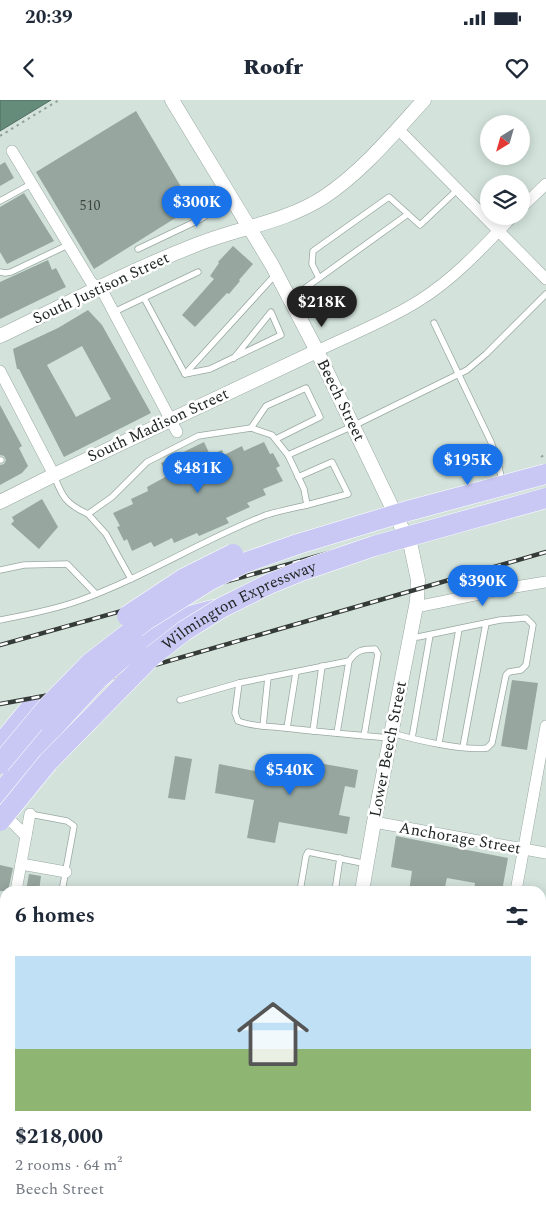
<!DOCTYPE html>
<html lang="en">
<head>
<meta charset="utf-8">
<style>
	:root { --surface:#fff; --page:#f2f2f3; --text:#1f2937; --muted:#747a83; --line:#e0e1e3; --accent:#1a73e8 }
	body { margin:0; font-family:Spectral,serif; background:var(--page); color:var(--text); height:100vh; display:flex; flex-direction:column; font-size:19px; white-space:nowrap }
	* { box-sizing:border-box; margin:0 }
	p { font-size:16px; color:var(--muted) }
	.icon { flex:none; width:28px; height:28px; fill:none; stroke:currentColor; stroke-width:2; stroke-linecap:round; stroke-linejoin:round }
	.map { position:relative; flex:1; overflow:hidden }
	.side { position:absolute; left:0px; top:786px; width:546px; height:336px; display:flex; flex-direction:column; background:var(--surface); border-radius:15px 15px 0 0; box-shadow:0 2px 12px #0003 }
	.side>* { flex:none }
	.needle { width:32px; rotate:217deg }
	.fabs { position:absolute; left:480px; top:15px; display:grid; gap:10px }
	.fabs a { display:grid; place-items:center; width:50px; height:50px; border-radius:50%; background:var(--surface); box-shadow:0 2px 12px #0003; font-size:25px }
	.price { position:absolute; translate:-50% -42px; padding:0 11px; border-radius:18px; background:var(--accent); color:#fff; font-size:16px; line-height:32px; filter:drop-shadow(0 1px 2px #0008) }
	.price::after { content:''; position:absolute; left:50%; top:30px; width:15px; height:11px; margin-left:-8px; background:inherit; clip-path:polygon(0 0,100% 0,50% 100%) }
	.price.on { background:#222; color:#fff }
	ul { padding:0; list-style:none }
	li { display:grid; align-content:center; gap:10px; height:265px; padding:0 15px }
	li+li { border-top:1px solid var(--line) }
	li span { display:grid; place-items:center; height:155px; border-radius:0px; color:#555 }
	li>.icon { margin-inline-start:auto }
	span .icon { width:90px; height:90px; fill:#fffc; stroke-width:1 }
	li b { font-size:21px }
	h2 { display:flex; justify-content:space-between; align-items:center; height:60px; padding:0 15px; font-size:21px }
	.status { display:flex; justify-content:space-between; align-items:center; height:35px; padding:0 25px; background:var(--surface); direction:ltr }
	.status svg { height:14px; fill:currentColor }
	header { display:flex; justify-content:space-between; align-items:center; height:65px; padding:0 15px; background:var(--surface); font-size:22px; font-weight:800 }
	.map>svg:first-child { display:block }
	.water { fill:#658c7b; stroke:#506d61 }
	.building { fill:#97a7a0; fill-rule:evenodd }
	.lines { fill:none; stroke-linecap:round; stroke-linejoin:round }
	.service-casing { stroke:#99a8a1; stroke-width:7 }
	.minor-casing { stroke:#99a8a1; stroke-width:12 }
	.tertiary-casing { stroke:#99a8a1; stroke-width:15 }
	.primary-casing { stroke:#fff; stroke-width:18 }
	.motorway-casing { stroke:#fff; stroke-width:21 }
	.path { stroke:#929f99; stroke-width:2; stroke-dasharray:2.5 4; stroke-linecap:butt }
	.service { stroke:#fff; stroke-width:5.5 }
	.minor { stroke:#fff; stroke-width:11 }
	.tertiary { stroke:#fff; stroke-width:14 }
	.primary { stroke:#dfddf8; stroke-width:16 }
	.motorway { stroke:#c9c7f4; stroke-width:20 }
	.rail-casing { stroke:#343b38; stroke-width:4.5 }
	.rail { stroke:#fff; stroke-width:2.5; stroke-dasharray:8; stroke-linecap:butt }
	.motorway-bridge-casing { stroke:#fff; stroke-width:21; stroke-linecap:butt }
	.motorway-bridge { stroke:#c9c7f4; stroke-width:20 }
	.labels { text-anchor:middle; dominant-baseline:central; stroke-width:5; stroke-linejoin:round; paint-order:stroke }
	.number-label { font-size:14px; fill:#3e4642 }
	.street-label { font-size:16px; fill:#202623; stroke:#fff }
</style>
</head>
<body>
<div class="status"><b>20:39</b><svg viewBox="0 0 49 12"><path d="M0 12V9h3v3zM5 12V6h3v6zM10 12V3h3v9zM15 12V0h3v12zM26 1h20v11H26zM47 4h2v5h-2z"/></svg></div>
<header><svg class="icon" aria-label="back" viewBox="0 0 24 24"><path d="M15 5l-7 7 7 7"/></svg>Roofr<svg class="icon" aria-label="heart" viewBox="0 0 24 24"><path d="M12 20l-8-8c-3-5 5-10 8-4 3-6 11-1 8 4z"/></svg></header>
<div class="map">
<svg width="546" height="1122" viewBox="0 0 546 1122">
	<rect width="100%" height="100%" fill="#d3e3dc"/>
	<polygon class="water" points="0,0 51,0 0,31"/>
	<g class="building">
		<polygon points="136,11 193,107 94,169 36,72"/>
		<polygon points="5,62 14,78 0,86 0,65"/>
		<polygon points="24,93 54,141 7,164 0,152 0,107"/>
		<polygon points="233,146 253,164 239,180 240,181 229,194 227,193 195,227 182,215 214,179 210,176 219,163 218,162"/>
		<polygon points="48,160 52,170 56,168 66,187 0,219 0,182"/>
		<path d="M88,210L102,225L151,313L64,357L19,269H17L13,249L58,228ZM82,246L111,299L76,317L47,265Z"/>
		<polygon points="0,305 22,346 19,348 28,366 22,373 0,385 0,365 4,364 6,360 4,356 0,355"/>
		<polygon points="204,342 210,355 222,350 224,355 242,346 244,351 264,342 270,354 273,353 280,366 276,368 283,381 263,389 266,395 247,403 250,407 226,418 229,423 199,436 197,433 174,443 172,438 154,447 151,442 132,451 127,439 124,441 117,427 120,426 113,413 133,404 131,399 148,391 147,387 167,376 161,363"/>
		<polygon points="42,399 58,427 39,449 11,424 14,421 12,417"/>
		<polygon points="512,580 538,583 527,650 501,646"/>
		<polygon points="175,656 192,659 185,700 168,698"/>
		<polygon points="279,656 358,670 355,688 345,686 339,715 350,717 347,734 279,722 275,743 247,738 254,700 215,693 219,664 275,675"/>
		<polygon points="396,736 508,758 502,791 474,791 475,783 447,778 444,791 409,791 412,771 391,767"/>
		<polygon points="0,765 13,768 8,791 0,791"/>
		<polygon points="29,774 41,776 39,791 26,791"/>
	</g>
	<g class="lines">
		<defs>
			<g id="service">
				<polyline points="0,101 31,84"/>
				<polyline points="138,149 199,120 231,100"/>
				<polyline points="0,172 5,173 11,172 68,145"/>
				<polyline points="319,178 312,164 313,151 389,97 420,125 457,90"/>
				<polyline points="144,198 185,274 210,269 281,235 271,212 234,258"/>
				<polyline points="290,199 408,114"/>
				<polyline points="114,212 198,172"/>
				<polyline points="434,223 491,342 498,362 502,382"/>
				<polyline points="185,274 276,174"/>
				<polyline points="251,328 266,306 306,288 320,317 276,339"/>
				<polyline points="0,360 1,360"/>
				<path d="M54,375C62,397 66,404 88,414L112,397L147,362L198,336L251,328L272,335L288,355"/>
				<polyline points="298,377 332,362 348,394 307,405"/>
				<polyline points="88,414 106,434 131,479"/>
				<polyline points="0,470 24,465 67,464 96,494"/>
				<path d="M0,520C26,515 53,510 78,501C143,478 202,440 266,415C279,411 294,408 307,405L304,389L288,355L353,326L467,270L486,254L546,194"/>
				<polyline points="180,600 239,583"/>
				<polyline points="263,626 268,577"/>
				<polyline points="287,628 296,572"/>
				<polyline points="313,631 322,566"/>
				<polyline points="337,633 349,561"/>
				<path d="M392,633C415,640 464,651 487,648L492,643L506,575L509,572L521,570L526,565L533,525L526,518L500,520L418,537H410"/>
				<path d="M364,636L378,554L375,549C362,549 357,550 349,561L239,583L235,613L238,621C253,627 269,626 285,628C320,632 355,635 390,638"/>
				<polyline points="412,638 430,535"/>
				<polyline points="439,643 459,529"/>
				<polyline points="463,647 486,523"/>
				<polyline points="30,714 67,721 74,726 62,791"/>
				<polyline points="300,791 306,756 308,752 367,764"/>
				<polyline points="335,791 340,758"/>
				<polyline points="33,1118 36,1122"/>
			</g>
			<g id="minor">
				<polyline points="398,29 546,179"/>
				<polyline points="12,51 91,182 104,194 177,332"/>
				<polyline points="521,108 546,84"/>
				<path d="M317,251C350,235 389,220 420,200C455,178 484,146 513,116"/>
				<polyline points="0,271 54,375"/>
				<polyline points="416,507 509,488 546,482"/>
				<polyline points="0,714 13,723 26,736"/>
				<polyline points="374,722 546,753"/>
				<polyline points="21,764 66,772"/>
				<polyline points="16,791 30,714"/>
				<polyline points="516,791 546,626"/>
				<polyline points="541,1020 546,1018"/>
				<polyline points="0,1032 5,1030"/>
				<polyline points="541,1084 546,1082"/>
				<polyline points="0,1114 5,1112"/>
				<polyline points="84,1118 86,1122"/>
				<polyline points="230,1118 233,1122"/>
				<polyline points="355,1118 358,1122"/>
				<polyline points="460,1120 465,1118"/>
				<polyline points="326,1122 336,1118"/>
			</g>
			<g id="tertiary">
				<polyline points="172,0 272,165 317,251 411,447 418,480 417,501 374,722 362,791"/>
				<path d="M0,236C64,205 127,172 193,146C236,128 284,123 324,97C363,71 393,34 424,0"/>
				<polyline points="0,402 54,375 317,251"/>
			</g>
			<g id="primary">
				<polyline points="0,807 5,808"/>
				<polyline points="541,901 546,901"/>
				<polyline points="0,951 5,949"/>
			</g>
			<g id="motorway">
				<polyline points="137,545 171,521 213,510"/>
				<polyline points="0,645 32,606"/>
				<polyline points="0,694 52,629"/>
			</g>
		</defs>
		<use href="#service" class="service-casing"/>
		<use href="#minor" class="minor-casing"/>
		<use href="#tertiary" class="tertiary-casing"/>
		<use href="#primary" class="primary-casing"/>
		<use href="#motorway" class="motorway-casing"/>
		<g class="path">
			<polyline points="0,36 59,0"/>
			<polyline points="541,357 546,354"/>
		</g>
		<use href="#service" class="service"/>
		<use href="#minor" class="minor"/>
		<use href="#tertiary" class="tertiary"/>
		<use href="#primary" class="primary"/>
		<use href="#motorway" class="motorway"/>
		<defs>
			<g id="rail">
				<polyline points="0,545 546,392"/>
				<polyline points="0,604 44,596 89,584 546,452"/>
			</g>
		</defs>
		<use href="#rail" class="rail-casing"/>
		<use href="#rail" class="rail"/>
		<defs>
			<g id="motorway-bridge">
				<polyline points="127,516 183,479 233,454"/>
				<polyline points="52,629 98,579 137,545"/>
				<polyline points="0,664 49,605 90,563 146,520 210,480 244,463 298,444 404,412 546,374"/>
				<path id="s1" d="M0,721L48,662L152,556L184,531L221,508L269,484L301,471L374,446L546,398"/>
			</g>
		</defs>
		<use href="#motorway-bridge" class="motorway-bridge-casing"/>
		<use href="#motorway-bridge" class="motorway-bridge"/>
	</g>
	<g class="labels">
		<g class="number-label">
			<text x="90" y="105">510</text>
		</g>
		<g class="street-label">
			<text transform="translate(101 188) rotate(-25)">South Justison Street</text>
			<text transform="translate(341 300) rotate(64)">Beech Street</text>
			<text transform="translate(158 325) rotate(-25)">South Madison Street</text>
			<text stroke="none"><textPath href="#s1" startOffset="326">Wilmington Expressway</textPath></text>
			<text transform="translate(388 649) rotate(-79)">Lower Beech Street</text>
			<text transform="translate(460 738) rotate(10)">Anchorage Street</text>
		</g>
	</g>
</svg>
<div class="fabs">
<a><svg class="needle" viewBox="-14 -14 28 28"><path d="M0-13l5 13h-10z" fill="#e53935"/><path d="M0 13l5-13h-10z" fill="#747a83"/></svg></a>
<a><svg class="icon" aria-label="layers" viewBox="0 0 24 24"><path d="M12 4l9 5-9 5-9-5zM3 14l9 5 9-5"/></svg></a>
</div>
<b class="price" style="left:197px;top:128px">$300K</b>
<b class="price on" style="left:322px;top:228px">$218K</b>
<b class="price" style="left:468px;top:386px">$195K</b>
<b class="price" style="left:198px;top:394px">$481K</b>
<b class="price" style="left:483px;top:507px">$390K</b>
<b class="price" style="left:290px;top:696px">$540K</b>
<section class="side">
<h2>6 homes<svg class="icon" aria-label="filters" viewBox="0 0 24 24"><path d="M4 7h16M4 17h16"/><circle cx="9" cy="7" r="2"/><circle cx="15" cy="17" r="2"/></svg></h2>
<ul>
<li><span style="background:linear-gradient(#bfe0f5 60%,#8fb573 0)"><svg class="icon" aria-label="home" viewBox="0 0 24 24"><path d="M3 11l9-7 9 7M6 9v11h12V9"/></svg></span><div><b>$218,000</b><p>2 rooms · 64 m²</p><p>Beech Street</p></div></li>
</ul>
</section>
</div>
</body>
</html>
